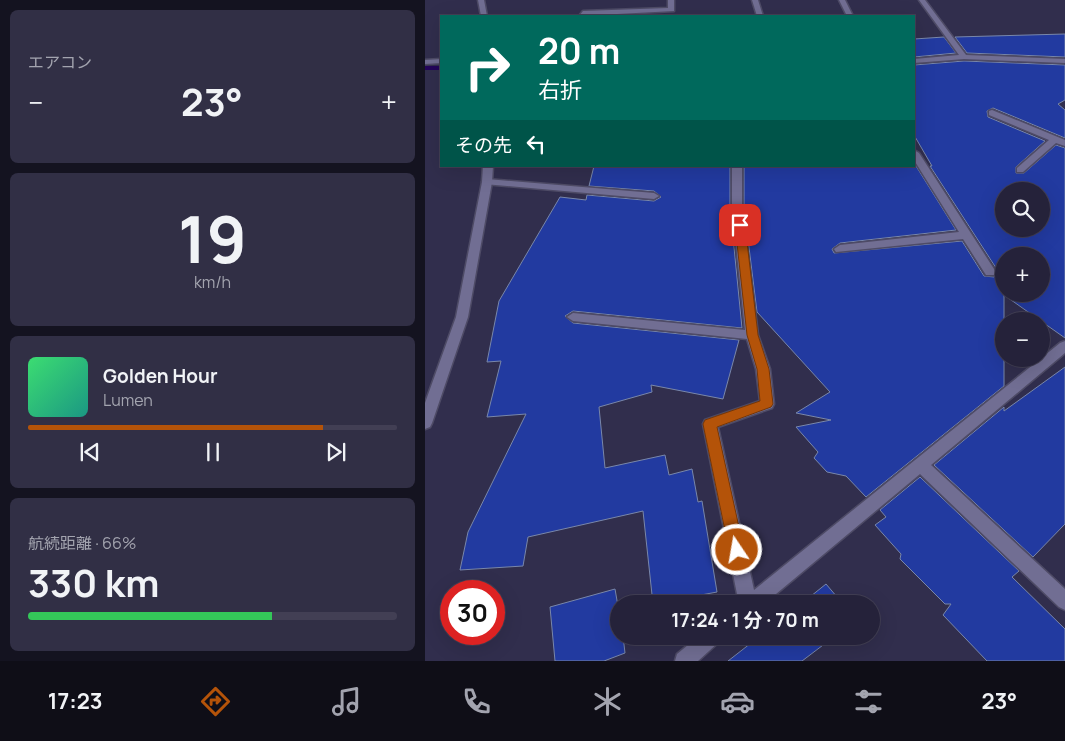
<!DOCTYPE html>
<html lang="ja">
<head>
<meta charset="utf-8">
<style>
  :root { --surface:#25223a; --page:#312f45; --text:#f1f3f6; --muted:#a3a4af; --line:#423f54; --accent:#b45309 }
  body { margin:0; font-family:Manrope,"Noto Sans JP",sans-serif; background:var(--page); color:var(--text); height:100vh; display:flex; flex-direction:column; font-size:19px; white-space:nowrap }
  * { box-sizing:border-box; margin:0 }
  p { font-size:16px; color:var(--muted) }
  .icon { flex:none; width:28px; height:28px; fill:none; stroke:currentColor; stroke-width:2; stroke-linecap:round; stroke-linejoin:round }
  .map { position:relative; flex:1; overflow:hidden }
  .drawer { display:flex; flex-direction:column; gap:10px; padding:10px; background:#141320; width:425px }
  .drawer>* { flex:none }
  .top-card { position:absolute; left:15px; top:15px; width:475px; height:152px; border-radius:0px; box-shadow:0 5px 20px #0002,0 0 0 1px var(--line); background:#00695c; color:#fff; overflow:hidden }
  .tools { position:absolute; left:570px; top:182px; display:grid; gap:10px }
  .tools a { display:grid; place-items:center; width:55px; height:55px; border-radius:50%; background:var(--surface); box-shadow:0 5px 20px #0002,0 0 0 1px var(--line); font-size:25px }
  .speed { position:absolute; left:15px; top:580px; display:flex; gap:10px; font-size:25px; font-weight:700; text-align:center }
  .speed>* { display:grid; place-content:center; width:65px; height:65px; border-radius:50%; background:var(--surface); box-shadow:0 5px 20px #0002,0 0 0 1px var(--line); line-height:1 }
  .speed .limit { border:8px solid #d22; background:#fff; color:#111 }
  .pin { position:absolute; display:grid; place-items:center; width:42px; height:42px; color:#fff; margin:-21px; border-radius:10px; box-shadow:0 2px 8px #0006 }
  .me { position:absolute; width:55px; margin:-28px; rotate:348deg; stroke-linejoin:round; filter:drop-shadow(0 0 4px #0008) }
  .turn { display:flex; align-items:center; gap:18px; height:105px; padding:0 15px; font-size:22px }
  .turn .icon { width:65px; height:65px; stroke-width:2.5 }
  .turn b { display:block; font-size:35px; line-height:42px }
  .then { display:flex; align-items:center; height:48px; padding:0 15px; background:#0003; gap:10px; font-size:19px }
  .big { font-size:38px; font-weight:700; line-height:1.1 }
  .drawer .tile { flex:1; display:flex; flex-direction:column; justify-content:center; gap:8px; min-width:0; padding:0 18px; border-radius:8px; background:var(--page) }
  .drawer .dial { align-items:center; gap:0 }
  .dial b { font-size:65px; line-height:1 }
  .song { display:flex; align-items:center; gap:15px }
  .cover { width:60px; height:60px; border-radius:8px; background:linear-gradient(135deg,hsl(140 70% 55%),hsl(170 70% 35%)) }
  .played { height:5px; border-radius:2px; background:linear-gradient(90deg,var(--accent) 80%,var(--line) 80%) }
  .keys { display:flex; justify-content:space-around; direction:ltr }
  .heat { display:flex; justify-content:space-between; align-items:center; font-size:28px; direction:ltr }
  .charge { height:8px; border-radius:4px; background:linear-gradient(90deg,#34c759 66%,var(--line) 0) }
  .trip { position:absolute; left:185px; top:595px; width:270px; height:50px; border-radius:25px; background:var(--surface); box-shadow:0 5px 20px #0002,0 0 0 1px var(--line); font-weight:700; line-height:50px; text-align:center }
  .menu { display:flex; height:80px; justify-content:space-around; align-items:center; background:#0f0e17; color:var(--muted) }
  .menu .icon { width:35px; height:35px }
  .menu .active { color:var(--accent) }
  .menu b { font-size:22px; color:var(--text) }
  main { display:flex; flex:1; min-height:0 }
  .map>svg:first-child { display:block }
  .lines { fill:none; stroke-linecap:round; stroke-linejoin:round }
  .stream { fill:#23045a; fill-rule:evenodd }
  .building { fill:#223aa0; stroke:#7987aa; fill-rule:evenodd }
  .lane-casing { stroke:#4e4b66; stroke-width:3 }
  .street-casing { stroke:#4e4b66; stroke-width:3 }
  .lane { fill:#716e93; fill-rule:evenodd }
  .street { fill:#716e93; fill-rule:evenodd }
  .route { fill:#b45309; stroke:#753606 }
</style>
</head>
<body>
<main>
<section class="drawer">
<div class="tile"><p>エアコン</p>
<div class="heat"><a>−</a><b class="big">23°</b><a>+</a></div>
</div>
<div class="tile dial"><b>19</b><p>km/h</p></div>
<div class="tile">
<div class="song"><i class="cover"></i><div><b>Golden Hour</b><p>Lumen</p></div></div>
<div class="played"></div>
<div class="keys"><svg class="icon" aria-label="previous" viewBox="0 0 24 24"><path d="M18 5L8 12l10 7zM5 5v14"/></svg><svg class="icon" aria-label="pause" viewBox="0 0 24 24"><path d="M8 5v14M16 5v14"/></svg><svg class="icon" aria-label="next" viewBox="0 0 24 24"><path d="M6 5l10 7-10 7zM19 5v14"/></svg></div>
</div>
<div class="tile"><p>航続距離 · 66%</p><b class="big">330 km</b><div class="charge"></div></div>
</section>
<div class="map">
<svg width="640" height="661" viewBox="0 0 640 661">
  <rect width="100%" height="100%" fill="#312e4d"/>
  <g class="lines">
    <rect class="stream" x="0" y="66" width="16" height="4"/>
  </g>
  <g class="building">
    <path d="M640,34V57L542,53L530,37Z"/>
    <path d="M519,37L531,53L489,57V39Z"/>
    <path d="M539,61L640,65V100L633,104L640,110V138L568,108L562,111L563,117L620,141L591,167V173H599L631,145L640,148V338L579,295V386L441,497L421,476L402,472L389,458L393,452L371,427L406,420L371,413L405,392L332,312L319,207V166H491L531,230L415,243L407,249L409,253L537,241L559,276L569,277L573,271L505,166H507L489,135V65ZM579,191H616V229H579ZM579,256H616V294H579Z"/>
    <path d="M169,166H305V207L317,328L148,311L140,316L148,323L314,340L298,399L226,385L227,392L174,407L180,468L240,455L244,475L267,469L273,502L277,501L292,592L228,604L218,511L103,537L98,566L35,570L43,532L101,414L62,417L76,361L62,362L74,301L135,197L161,200L162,195L229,201L236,197L229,191L164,186Z"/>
    <path d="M640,367V524L608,557L509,465L579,407V411Z"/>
    <path d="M495,477L594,571L587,577L640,629V661H562L518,615L526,604H520L475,559L476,554L450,525L461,517L455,510Z"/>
    <path d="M401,584L418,604H376Z"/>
    <path d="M190,589L194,612V636H198L200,653L179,661H130L125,607Z"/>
    <path d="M335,636H410L377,661H303Z"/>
  </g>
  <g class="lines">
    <g class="lane-casing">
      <path id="lane" d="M62,179L229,193L234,196L229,199L59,184L57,182Z"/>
    </g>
    <g class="street-casing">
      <g id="street">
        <path d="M53,0H59L62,16H56Z"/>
        <path d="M243,0H249V11L154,16L158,11L243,8Z"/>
        <path d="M327,0H333L338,16H332Z"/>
        <path d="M414,0H420L428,16H422Z"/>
        <path d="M494,0H500L541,55L640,59V63L539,59L489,63V59L534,55Z"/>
        <path d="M16,59V63L0,64V60Z"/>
        <path d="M567,110L640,140V146L631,143L598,172H592V168L624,140L564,115V111Z"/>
        <path d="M489,150L494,153L569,269L571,272L569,275H561L538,239L411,252L409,249L415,245L534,232L489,160Z"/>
        <path d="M58,166H68L67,182L43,317L7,423L5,427L0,429V403L31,317L57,182Z"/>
        <path d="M307,166H317V207L333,335L345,369L349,404L347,408L293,427L329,590L635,343L640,341V353L506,465L640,589V610L634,607L495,474L339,604H314L278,424L280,420L335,401L331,369L322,339L148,321L142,317L148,313L320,330L307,207Z"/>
        <path d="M274,636H297L294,642L273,661H250L252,654Z"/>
      </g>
    </g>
    <use href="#lane" class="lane"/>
    <use href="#street" class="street"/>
  </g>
  <path class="route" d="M315,222L320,225L333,335L344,369L348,404L346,407L292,427L319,550L317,555L312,557L306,555L304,550L278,424L280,420L335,401L332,369L322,335L310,225Z"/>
</svg>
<div class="tools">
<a><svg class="icon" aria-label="search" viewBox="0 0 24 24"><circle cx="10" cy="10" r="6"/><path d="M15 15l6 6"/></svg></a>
<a>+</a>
<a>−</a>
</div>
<div class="speed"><div class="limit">30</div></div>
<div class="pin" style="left:315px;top:225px;background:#d93025"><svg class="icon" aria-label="arrive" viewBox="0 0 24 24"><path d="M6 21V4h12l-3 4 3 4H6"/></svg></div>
<svg class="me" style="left:312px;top:550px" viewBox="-20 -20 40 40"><circle r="17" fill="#b45309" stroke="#fff" stroke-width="3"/><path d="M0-11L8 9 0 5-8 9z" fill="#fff"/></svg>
<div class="trip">17:24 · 1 分 · 70 m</div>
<div class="top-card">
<div class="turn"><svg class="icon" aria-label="right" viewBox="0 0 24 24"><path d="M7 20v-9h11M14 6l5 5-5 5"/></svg><div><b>20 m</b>右折</div></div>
<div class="then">その先<svg class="icon" aria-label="left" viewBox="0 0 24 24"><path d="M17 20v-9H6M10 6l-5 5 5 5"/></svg></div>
</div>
</div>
</main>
<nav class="menu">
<b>17:23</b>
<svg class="icon active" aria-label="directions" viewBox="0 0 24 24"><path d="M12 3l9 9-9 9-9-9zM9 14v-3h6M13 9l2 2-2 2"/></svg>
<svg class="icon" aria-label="music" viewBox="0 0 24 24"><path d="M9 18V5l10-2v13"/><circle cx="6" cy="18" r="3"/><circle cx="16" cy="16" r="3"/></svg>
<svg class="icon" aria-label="phone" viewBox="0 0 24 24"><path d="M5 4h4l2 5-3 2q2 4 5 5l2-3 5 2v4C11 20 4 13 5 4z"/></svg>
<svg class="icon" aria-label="climate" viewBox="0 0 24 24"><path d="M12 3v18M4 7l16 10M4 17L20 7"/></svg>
<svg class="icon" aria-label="car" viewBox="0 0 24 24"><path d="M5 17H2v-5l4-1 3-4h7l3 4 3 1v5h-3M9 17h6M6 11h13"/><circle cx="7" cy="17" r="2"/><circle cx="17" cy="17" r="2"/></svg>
<svg class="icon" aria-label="filters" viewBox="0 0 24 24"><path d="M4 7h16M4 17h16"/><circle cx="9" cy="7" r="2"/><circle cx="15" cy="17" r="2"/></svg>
<b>23°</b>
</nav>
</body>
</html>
